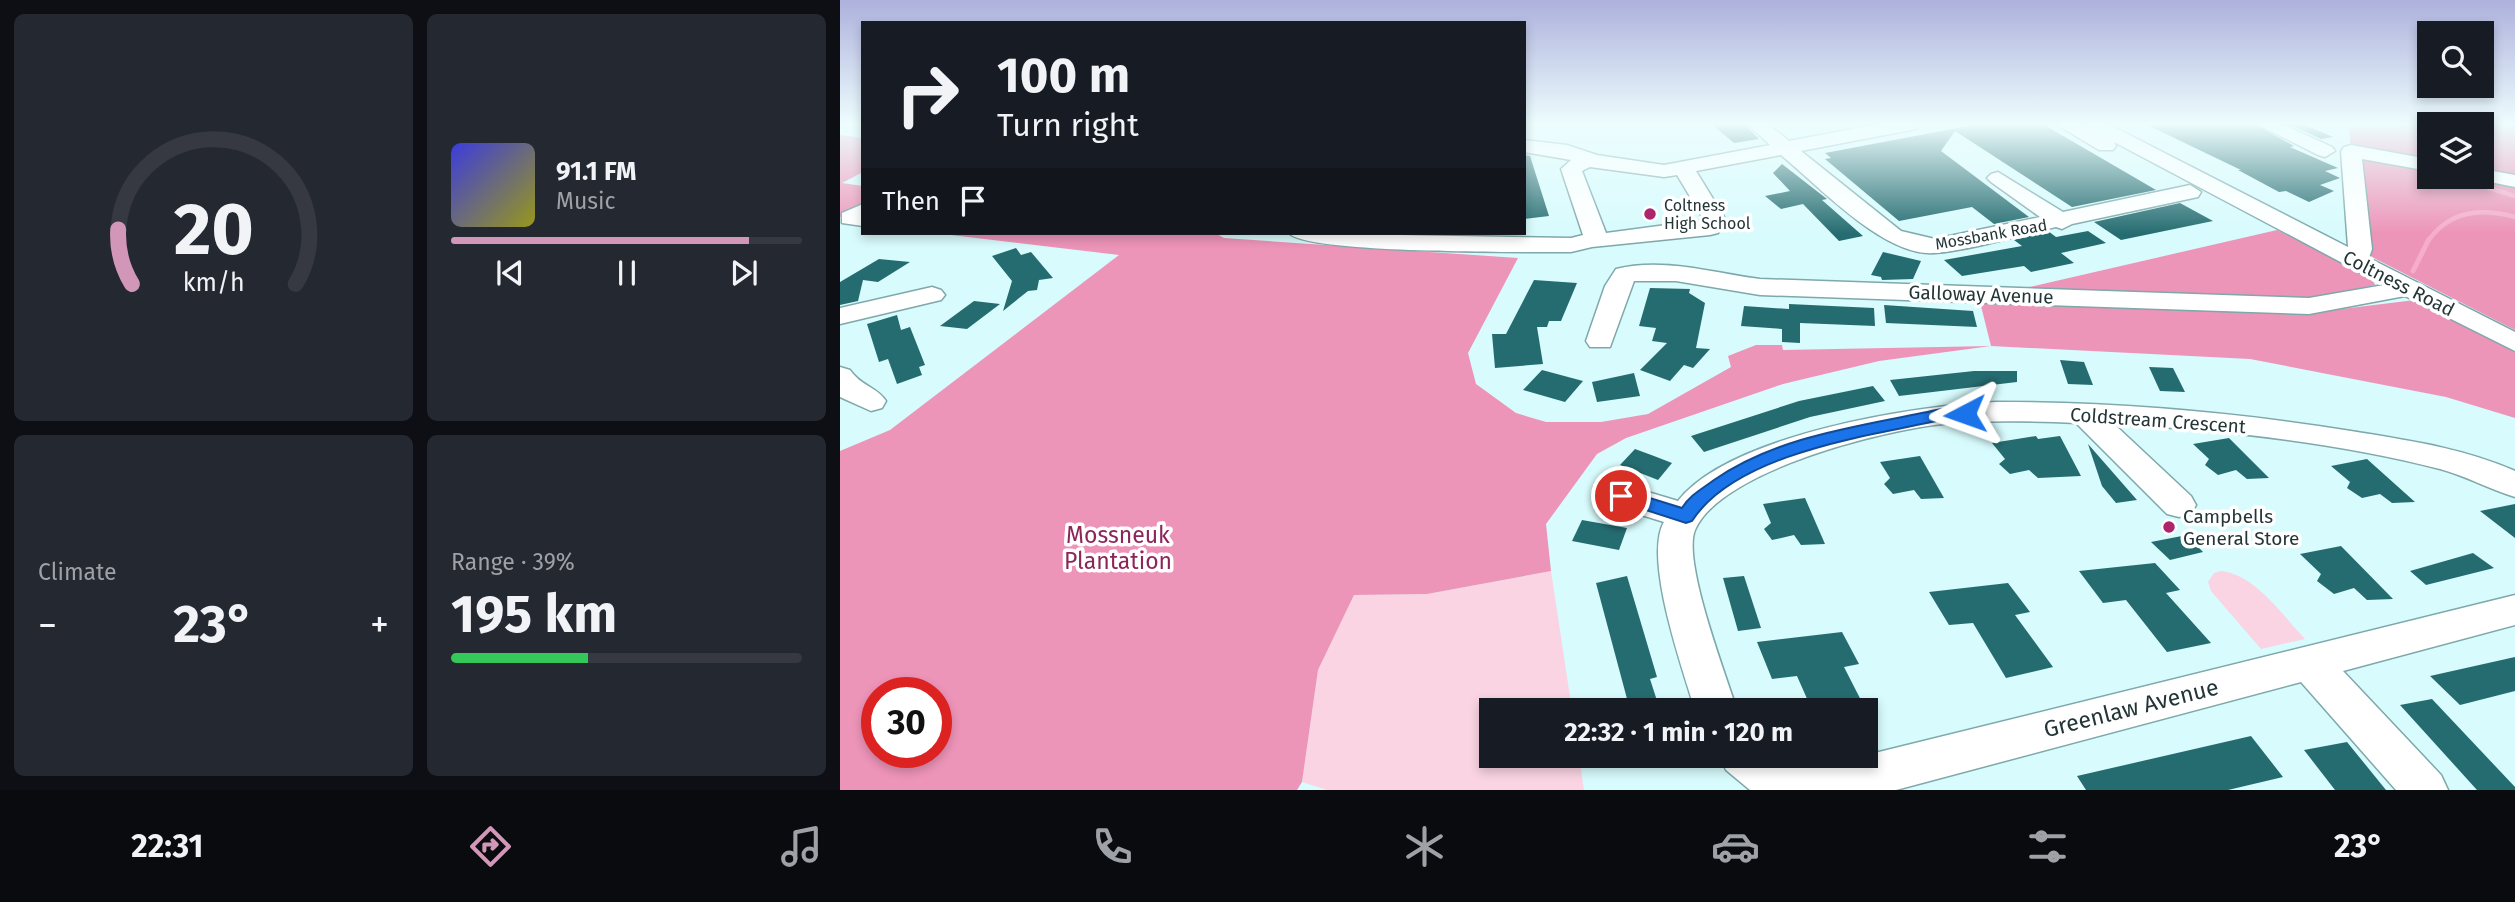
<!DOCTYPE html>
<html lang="en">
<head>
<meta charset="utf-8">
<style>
  :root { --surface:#171b24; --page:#242831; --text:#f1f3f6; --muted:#9ea1a6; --line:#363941; --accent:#d297b8 }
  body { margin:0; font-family:"Fira Sans",sans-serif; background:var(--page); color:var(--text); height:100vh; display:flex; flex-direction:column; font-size:26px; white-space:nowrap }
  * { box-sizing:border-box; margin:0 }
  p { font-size:23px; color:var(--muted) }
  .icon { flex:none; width:38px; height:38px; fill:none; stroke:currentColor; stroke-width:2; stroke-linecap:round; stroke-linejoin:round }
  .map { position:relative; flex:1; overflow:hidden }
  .drawer { display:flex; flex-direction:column; gap:14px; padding:14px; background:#0d0f14; width:840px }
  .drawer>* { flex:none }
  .banner { position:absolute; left:21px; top:21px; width:665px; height:214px; border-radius:0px; box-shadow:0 4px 10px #0003; background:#171b24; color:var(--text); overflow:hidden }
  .tools { position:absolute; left:1577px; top:21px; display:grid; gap:14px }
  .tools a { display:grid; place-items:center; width:77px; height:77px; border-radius:0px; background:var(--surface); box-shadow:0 4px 10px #0003; font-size:35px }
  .speed { position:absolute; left:21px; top:677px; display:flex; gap:14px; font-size:35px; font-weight:700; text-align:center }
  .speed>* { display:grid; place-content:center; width:91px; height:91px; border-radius:50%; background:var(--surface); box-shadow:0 4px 10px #0003; line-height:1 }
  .speed .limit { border:10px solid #d22; background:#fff; color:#111 }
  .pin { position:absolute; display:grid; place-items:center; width:60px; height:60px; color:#fff; margin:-30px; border:4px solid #fff; border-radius:50%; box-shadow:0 2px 7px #0007 }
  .me { position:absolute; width:77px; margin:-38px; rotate:266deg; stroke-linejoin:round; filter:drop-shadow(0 0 5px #0008) }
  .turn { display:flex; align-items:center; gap:24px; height:147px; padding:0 21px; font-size:32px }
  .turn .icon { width:91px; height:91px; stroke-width:2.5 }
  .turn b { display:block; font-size:49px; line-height:60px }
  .then { display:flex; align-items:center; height:66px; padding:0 21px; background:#0003; gap:14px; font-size:26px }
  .big { font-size:52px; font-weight:700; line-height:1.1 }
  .drawer .tile { flex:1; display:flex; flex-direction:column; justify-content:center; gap:10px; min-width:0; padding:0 24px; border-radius:10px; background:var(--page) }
  .drawer .dial { align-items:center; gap:0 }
  .dial svg { height:182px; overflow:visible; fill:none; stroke:var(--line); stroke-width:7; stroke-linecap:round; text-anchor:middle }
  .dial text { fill:var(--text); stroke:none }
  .song { display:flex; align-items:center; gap:21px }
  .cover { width:84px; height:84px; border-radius:10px; background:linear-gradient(135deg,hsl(240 70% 55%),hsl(60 70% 35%)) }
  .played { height:7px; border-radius:4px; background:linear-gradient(90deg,var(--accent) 85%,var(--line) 85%) }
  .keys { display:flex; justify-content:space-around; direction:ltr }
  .heat { display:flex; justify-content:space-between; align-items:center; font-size:38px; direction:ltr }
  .charge { height:10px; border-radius:5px; background:linear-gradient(90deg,#34c759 39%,var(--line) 0) }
  .drawer .tiles { flex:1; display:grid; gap:14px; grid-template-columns:repeat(2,1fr) }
  .trip { position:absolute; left:639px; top:698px; width:399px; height:70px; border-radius:0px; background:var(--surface); box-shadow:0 4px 10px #0003; font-weight:700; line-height:70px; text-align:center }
  .tab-bar { display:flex; height:112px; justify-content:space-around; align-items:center; background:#090b0e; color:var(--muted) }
  .tab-bar .icon { width:49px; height:49px }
  .tab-bar .on { color:var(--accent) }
  .tab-bar b { font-size:32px; color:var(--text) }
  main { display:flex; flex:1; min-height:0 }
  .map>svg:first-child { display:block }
  .green { fill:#fad4e2 }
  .forest { fill:#ed94b9; fill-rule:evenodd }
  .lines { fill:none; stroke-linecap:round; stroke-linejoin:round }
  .stream-far1 { stroke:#f6adca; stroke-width:4.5 }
  .stream { stroke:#f6adca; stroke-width:5 }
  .building { fill:#256c70 }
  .minor-casing { stroke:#7ea8aa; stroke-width:3 }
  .minor { fill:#fff; fill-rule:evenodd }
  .route { fill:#1a73e8; stroke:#114b97; stroke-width:2 }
  .poi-dot { fill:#ad266d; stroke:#fff; stroke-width:2.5 }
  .labels { text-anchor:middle; stroke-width:7; stroke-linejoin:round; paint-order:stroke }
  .far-poi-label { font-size:16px; fill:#233536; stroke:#fff; text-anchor:start }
  .far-street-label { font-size:16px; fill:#233536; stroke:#fff }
  .street-label { font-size:19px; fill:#233536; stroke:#fff }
  .poi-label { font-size:19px; fill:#233536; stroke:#fff; text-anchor:start }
  .near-park-label { font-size:23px; fill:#8c2559; stroke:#fff }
  .near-street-label { font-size:23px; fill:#233536; stroke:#fff }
</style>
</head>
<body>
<main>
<section class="drawer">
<div class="tiles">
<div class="tile dial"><svg viewBox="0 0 100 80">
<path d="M14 69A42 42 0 1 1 86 69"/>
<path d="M14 69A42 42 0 0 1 8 45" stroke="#d297b8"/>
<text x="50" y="56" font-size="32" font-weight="700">20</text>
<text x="50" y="72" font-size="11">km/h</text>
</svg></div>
<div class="tile">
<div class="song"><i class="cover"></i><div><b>91.1 FM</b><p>Music</p></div></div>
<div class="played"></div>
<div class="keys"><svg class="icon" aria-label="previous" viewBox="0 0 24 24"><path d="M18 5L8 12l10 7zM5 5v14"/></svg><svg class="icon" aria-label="pause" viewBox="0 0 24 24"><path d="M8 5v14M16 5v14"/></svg><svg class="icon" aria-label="next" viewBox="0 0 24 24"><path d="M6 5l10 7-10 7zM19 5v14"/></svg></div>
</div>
<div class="tile"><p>Climate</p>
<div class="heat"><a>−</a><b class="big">23°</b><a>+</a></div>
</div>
<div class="tile"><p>Range · 39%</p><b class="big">195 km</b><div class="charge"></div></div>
</div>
</section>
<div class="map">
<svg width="1675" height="790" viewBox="0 0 1675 790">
  <rect width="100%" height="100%" fill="#d8fbfd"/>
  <g class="green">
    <path d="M711,571L732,710H651V756H739L744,790H487L462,782L478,670L514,595L587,594Z"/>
    <path d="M1381,571C1416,575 1442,615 1465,639L1421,649L1371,591L1368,582L1374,573Z"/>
  </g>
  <g class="forest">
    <path d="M1508,123H1675V330L1524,253ZM1589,124H1642V177H1589Z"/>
    <path d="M0,135L23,138V172L2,183L23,186V204L0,217Z"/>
    <path d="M1437,230L1532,278L1535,285L1462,300L1181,289Z"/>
    <path d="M94,233H375L384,238L678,258L628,353L636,384L676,413L706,422H761L808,414L891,367L888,356L916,345H942L943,350L1151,346L1140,302L1477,312L1575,300L1675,350V418L1606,397L1410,359L1151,346L1039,361L943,384L786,438L757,454L706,524L711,571L587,594L514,595L478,670L462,782L457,790H0V451L50,430L279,255ZM37,693H96V752H37Z"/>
  </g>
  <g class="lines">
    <g class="stream-far1">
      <path d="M1566,123L1589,139"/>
      <path d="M1637,177L1649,188L1675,196"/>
      <path d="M1588,241C1610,210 1641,208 1675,217"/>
    </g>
    <path class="stream" d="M1573,271L1589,239"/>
  </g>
  <g class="building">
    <path d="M870,123H903L919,139L894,143Z"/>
    <path d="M1144,123H1201L1316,190L1232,207L1115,131L1101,151L1189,217L1154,224L1132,207L1059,221L985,159L991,158L985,153Z"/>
    <path d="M1303,123H1413L1454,146L1450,147L1498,168L1485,171L1500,178L1480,185L1494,191L1469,202L1446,191L1439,192L1398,170H1401Z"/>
    <path d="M1447,123H1461L1493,137L1481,139Z"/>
    <path d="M684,155L690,156L709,216L684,219Z"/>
    <path d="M942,164L987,199L982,200L1023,236L999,241L963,204L941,209L925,196L950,191L933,173Z"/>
    <path d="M1340,203L1373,221L1281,240L1254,222Z"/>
    <path d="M1208,231L1216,237L1248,231L1266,243L1221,253L1234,263L1191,272L1184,266L1122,276L1104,260L1182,246L1174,240Z"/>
    <path d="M176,248L181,255L191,252L213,278L199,280L197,290L188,291L163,311L172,281L152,256Z"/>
    <path d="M1043,252L1081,261L1073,279L1042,280L1041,277L1031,275Z"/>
    <path d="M39,259L70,262L38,282L23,280L18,301L0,305V282Z"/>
    <path d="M694,280L737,283L721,321H709L707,327H697L703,364L655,368L652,334H666Z"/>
    <path d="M810,288L850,289L849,293L865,303L856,348L870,349L853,368L844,365L830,381L800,370L827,343L812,341L816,328L799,326Z"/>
    <path d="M134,301L160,304L127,329L100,326Z"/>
    <path d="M949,304L1034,308L1035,326L960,323V343L942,342V329L901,326L904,306L949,309Z"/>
    <path d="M1044,305L1133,311L1137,327L1046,323Z"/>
    <path d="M57,315L61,330L70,327L85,365L79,367L82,375L57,384L48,359L39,362L27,324Z"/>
    <path d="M1220,360L1244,362L1253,385L1228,384Z"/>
    <path d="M1309,367L1333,368L1345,392L1320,391Z"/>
    <path d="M702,370L743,381L725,402L683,390Z"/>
    <path d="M1134,371H1177V382L1059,396L1050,380Z"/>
    <path d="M794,373L800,396L757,402L752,382Z"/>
    <path d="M1033,386L1045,401L970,417L864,452L851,436L959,401Z"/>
    <path d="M1196,436L1198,439L1220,436L1241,476L1198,478L1189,470L1170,474L1159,464L1165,459L1152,443Z"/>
    <path d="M1389,438L1429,478L1407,479L1396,470L1378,475L1365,465L1369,459L1353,444Z"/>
    <path d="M1248,444L1297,500L1276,503L1262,486Z"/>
    <path d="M795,449L814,456L832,463L818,480L780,465Z"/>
    <path d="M1080,456L1104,498L1081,499L1074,490L1053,494L1044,484L1050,478L1040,462Z"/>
    <path d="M1527,459L1575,502L1552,503L1540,494L1522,498L1507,488L1510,482L1491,466Z"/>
    <path d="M965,498L985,544L961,545L954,535L932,540L924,529L931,523L923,504Z"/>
    <path d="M1675,504V538L1640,511Z"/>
    <path d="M742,520L787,528L779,550L732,541Z"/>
    <path d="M1347,535L1363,552L1330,560L1311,542Z"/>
    <path d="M1501,546L1553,599L1527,600L1514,588L1494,594L1477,581L1481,574L1460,554Z"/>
    <path d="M1633,553L1654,568L1586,585L1570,571Z"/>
    <path d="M1315,563L1340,590L1326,593L1371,643L1327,652L1286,600L1263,603L1239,571Z"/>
    <path d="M787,576L817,677L810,679L820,710H790L756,583Z"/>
    <path d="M904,576L921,628L898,631L883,578Z"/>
    <path d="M1168,583L1190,612L1175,615L1213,667L1166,678L1133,623L1109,625L1089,592Z"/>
    <path d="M1002,632L1019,664L1004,667L1026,710H972L957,676L932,679L917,642Z"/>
    <path d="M1675,657V691L1620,705L1590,676Z"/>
    <path d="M1592,699L1675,787V790H1637L1560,705Z"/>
    <path d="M1411,736L1443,777L1388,790H1246L1237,776Z"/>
    <path d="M1507,742L1546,790H1495L1464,750Z"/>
  </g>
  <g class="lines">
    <g class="minor-casing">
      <g id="minor">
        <path d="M906,123H927L949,141L1044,123H1085L1076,129L961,151L1061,231L1095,239L1200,217L1151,182L1147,178L1151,174L1158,172L1223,212L1350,185L1361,192L1358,197L1232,224L1222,229L1216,227C1178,235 1133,250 1095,253C1044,257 979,186 941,155L856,171L886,220L878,233L870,235L752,247L731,252C693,252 464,254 449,233L731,238L743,235L721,169L731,160L684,152V140L727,145L757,155L824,165L930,145ZM750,167L824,177L837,175L864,220L766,233L742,171Z"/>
        <path d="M1214,123H1238L1244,126L1242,123H1266L1508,247L1501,151L1504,147L1511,145L1589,159V171L1522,159L1532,249L1529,258L1675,332V351L1565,296L1469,314L920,295L836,281H794L770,347H750L746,341L765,286L776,269C823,257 873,273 920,279L1469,298L1544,285L1274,142L1276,146L1273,150H1259Z"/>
        <path d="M1415,123H1440L1492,147L1495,151L1485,157L1478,155Z"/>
        <path d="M1642,169L1675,175V187L1635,179L1633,177H1642Z"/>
        <path d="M23,204V226L2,223V213Z"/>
        <path d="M92,287L101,290L105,295L101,300L0,324V308Z"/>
        <path d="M0,367L10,370C21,386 37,387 46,401L42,408L31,411L0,397Z"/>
        <path d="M1156,402C1276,402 1393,412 1511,431C1566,440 1623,448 1675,471V497C1649,489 1626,476 1600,469C1495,442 1382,430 1274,424L1351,496L1356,505L1351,514L1339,517L1327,514L1236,423C1192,421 1147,420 1103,424C1043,430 880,471 855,530C842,561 886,675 897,710H855C843,670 803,558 824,522L769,505L764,496L769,487L781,484L838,501C889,435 1076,405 1156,402Z"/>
        <path d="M1675,595V625L1503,671L1601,775L1608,790H1556L1461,682L1056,790H910L886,770L880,756H934L951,762L986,765Z"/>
      </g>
    </g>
    <use href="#minor" class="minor"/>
  </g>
  <linearGradient id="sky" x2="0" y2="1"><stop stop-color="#adb1dc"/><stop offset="0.53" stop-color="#edfdfe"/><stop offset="1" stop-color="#edfdfe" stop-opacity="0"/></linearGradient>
  <rect width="1675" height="234" fill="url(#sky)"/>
  <path class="route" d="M1101,409H1125L1133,414L1125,419L1101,420C1028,436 896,453 852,521L846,523L775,500L772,496L781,489L842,508C850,495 862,489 874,480C941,434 1024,426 1101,409Z"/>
  <g class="poi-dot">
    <circle cx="810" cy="214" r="7"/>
    <circle cx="1329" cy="527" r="7"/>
  </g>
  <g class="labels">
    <g class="far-poi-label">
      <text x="824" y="211">Coltness<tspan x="824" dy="18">High School</tspan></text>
    </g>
    <g class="far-street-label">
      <text transform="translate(1151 234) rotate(-10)" y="6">Mossbank Road</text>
    </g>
    <g class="street-label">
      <text transform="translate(1559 283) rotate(27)" y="7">Coltness Road</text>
      <text transform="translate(1141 294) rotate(2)" y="7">Galloway Avenue</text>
      <text transform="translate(1318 420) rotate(4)" y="7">Coldstream Crescent</text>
    </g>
    <g class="poi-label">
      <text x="1343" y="523">Campbells<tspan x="1343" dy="22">General Store</tspan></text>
    </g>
    <g class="near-park-label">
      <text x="278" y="543">Mossneuk<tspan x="278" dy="26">Plantation</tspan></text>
    </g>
    <g class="near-street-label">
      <text transform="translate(1291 708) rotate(-14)" y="8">Greenlaw Avenue</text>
    </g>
  </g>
</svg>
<div class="tools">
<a><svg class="icon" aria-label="search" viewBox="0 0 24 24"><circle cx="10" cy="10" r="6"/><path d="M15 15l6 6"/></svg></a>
<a><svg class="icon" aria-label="layers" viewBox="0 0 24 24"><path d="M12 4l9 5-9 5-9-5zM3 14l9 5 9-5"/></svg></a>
</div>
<div class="speed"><div class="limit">30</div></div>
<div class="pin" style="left:781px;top:496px;background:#d93025"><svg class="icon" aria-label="arrive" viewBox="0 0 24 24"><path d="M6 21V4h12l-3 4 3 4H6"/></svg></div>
<svg class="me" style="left:1125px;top:414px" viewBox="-20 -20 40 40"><path d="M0-17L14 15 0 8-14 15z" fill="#1a73e8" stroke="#fff" stroke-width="4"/></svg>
<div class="trip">22:32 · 1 min · 120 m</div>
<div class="banner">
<div class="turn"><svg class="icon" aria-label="right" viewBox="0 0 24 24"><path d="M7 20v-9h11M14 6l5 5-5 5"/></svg><div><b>100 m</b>Turn right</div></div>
<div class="then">Then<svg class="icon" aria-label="arrive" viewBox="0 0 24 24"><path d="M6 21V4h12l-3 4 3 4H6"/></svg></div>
</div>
</div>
</main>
<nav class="tab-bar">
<b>22:31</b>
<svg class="icon on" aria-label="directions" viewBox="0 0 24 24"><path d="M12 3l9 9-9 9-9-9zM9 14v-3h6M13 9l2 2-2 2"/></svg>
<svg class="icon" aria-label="music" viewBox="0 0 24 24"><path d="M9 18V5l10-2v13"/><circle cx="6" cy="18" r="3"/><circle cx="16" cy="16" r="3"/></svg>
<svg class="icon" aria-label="phone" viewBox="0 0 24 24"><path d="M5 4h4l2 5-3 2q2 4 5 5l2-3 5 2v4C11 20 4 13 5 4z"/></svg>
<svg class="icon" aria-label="climate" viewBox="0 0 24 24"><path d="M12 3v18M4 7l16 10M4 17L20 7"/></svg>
<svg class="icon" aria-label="car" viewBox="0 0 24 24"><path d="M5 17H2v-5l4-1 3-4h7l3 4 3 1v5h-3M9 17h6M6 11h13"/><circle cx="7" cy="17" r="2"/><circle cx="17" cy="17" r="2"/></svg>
<svg class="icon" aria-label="filters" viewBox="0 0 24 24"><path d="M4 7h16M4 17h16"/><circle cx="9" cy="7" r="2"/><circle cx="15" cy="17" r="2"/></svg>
<b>23°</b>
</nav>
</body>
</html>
